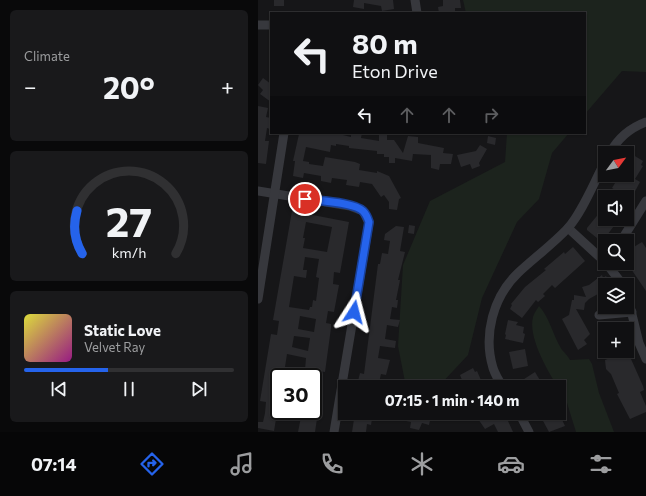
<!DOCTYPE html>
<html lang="en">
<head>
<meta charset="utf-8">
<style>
  :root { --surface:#101012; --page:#19191b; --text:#f1f3f6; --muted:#9c9d9f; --line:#303032; --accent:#2563eb }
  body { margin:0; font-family:Commissioner,sans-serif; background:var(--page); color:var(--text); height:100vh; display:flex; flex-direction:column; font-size:15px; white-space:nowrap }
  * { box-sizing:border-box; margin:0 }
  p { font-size:13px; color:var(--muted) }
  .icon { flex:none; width:22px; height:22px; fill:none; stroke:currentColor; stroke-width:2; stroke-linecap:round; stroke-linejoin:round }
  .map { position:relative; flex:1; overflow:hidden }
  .sheet { display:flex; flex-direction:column; gap:10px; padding:10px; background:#09090a; width:258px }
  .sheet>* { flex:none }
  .top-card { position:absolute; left:12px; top:12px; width:316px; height:122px; border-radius:0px; box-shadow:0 1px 3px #0004,0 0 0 1px var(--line); background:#101012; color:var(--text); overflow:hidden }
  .needle { width:26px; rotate:58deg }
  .controls { position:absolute; left:340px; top:146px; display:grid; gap:8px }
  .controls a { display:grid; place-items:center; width:36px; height:36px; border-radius:0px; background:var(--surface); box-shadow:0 1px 3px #0004,0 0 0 1px var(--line); font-size:20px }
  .speed { position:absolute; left:12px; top:368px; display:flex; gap:8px; font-size:20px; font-weight:700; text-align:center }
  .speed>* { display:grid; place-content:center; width:52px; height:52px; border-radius:50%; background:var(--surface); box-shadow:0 1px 3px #0004,0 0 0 1px var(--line); line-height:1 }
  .speed .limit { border:2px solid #111; border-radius:6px; background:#fff; color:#111 }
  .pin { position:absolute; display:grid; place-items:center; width:34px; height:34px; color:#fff; margin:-17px; border:2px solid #fff; border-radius:50%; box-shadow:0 1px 4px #0007 }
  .me { position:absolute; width:44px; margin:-22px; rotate:9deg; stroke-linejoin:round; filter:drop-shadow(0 0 3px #0008) }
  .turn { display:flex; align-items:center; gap:14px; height:84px; padding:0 16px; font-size:18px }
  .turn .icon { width:52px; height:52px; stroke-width:2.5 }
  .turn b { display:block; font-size:28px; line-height:34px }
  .lanes { display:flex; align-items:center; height:38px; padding:0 16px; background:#0003; justify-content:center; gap:20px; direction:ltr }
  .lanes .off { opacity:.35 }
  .big { font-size:30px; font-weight:700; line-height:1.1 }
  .sheet .tile { flex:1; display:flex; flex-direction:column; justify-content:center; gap:6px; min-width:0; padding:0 14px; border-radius:6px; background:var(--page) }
  .sheet .dial { align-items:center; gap:0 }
  .dial svg { height:104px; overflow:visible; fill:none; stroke:var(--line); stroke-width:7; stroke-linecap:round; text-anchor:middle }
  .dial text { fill:var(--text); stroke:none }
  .song { display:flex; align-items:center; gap:12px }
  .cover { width:48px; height:48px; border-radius:6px; background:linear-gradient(135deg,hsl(60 70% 55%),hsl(310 70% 35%)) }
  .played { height:4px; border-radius:2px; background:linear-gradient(90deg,var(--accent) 40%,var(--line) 40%) }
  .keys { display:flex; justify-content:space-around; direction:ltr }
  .heat { display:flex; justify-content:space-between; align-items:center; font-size:22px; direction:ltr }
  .trip { position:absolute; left:80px; top:380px; width:228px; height:40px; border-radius:0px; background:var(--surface); box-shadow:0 1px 3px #0004,0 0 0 1px var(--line); font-weight:700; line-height:40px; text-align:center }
  .tab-bar { display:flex; height:64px; justify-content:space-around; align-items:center; background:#060607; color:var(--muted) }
  .tab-bar .icon { width:28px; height:28px }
  .tab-bar .on { color:var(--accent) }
  .tab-bar b { font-size:18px; color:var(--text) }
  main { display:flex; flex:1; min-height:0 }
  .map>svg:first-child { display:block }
  .green { fill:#1c231d }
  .building { fill:#29292c; fill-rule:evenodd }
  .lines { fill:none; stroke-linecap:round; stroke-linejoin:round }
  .minor { stroke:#37383d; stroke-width:9 }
  .route-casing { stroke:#184099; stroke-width:10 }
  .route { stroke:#2563eb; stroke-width:7 }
</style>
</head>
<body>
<main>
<section class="sheet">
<div class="tile"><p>Climate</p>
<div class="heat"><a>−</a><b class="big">20°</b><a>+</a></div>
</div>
<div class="tile dial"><svg viewBox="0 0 100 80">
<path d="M14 69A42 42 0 1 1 86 69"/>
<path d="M14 69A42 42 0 0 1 10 36" stroke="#2563eb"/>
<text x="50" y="56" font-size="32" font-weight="700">27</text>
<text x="50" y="72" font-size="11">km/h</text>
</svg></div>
<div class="tile">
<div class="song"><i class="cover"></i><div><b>Static Love</b><p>Velvet Ray</p></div></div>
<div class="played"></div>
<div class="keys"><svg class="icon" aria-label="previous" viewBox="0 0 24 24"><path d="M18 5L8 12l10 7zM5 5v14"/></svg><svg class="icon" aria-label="pause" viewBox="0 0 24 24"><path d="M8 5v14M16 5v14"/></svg><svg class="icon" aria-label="next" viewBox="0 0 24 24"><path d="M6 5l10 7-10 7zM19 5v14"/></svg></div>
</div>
</section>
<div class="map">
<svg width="388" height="432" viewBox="0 0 388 432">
  <rect width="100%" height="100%" fill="#161618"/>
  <g class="green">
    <path d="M205,0H388V72L364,71L327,114V13H208Z"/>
    <path d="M249,133H311L294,153L281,199L259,222L224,298L210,355L180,387H148L140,346L145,265L172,201L247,162Z"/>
    <path d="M281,306C292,318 295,336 304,350C307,353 310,356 312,360L331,359L334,364L341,393L356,432H318L305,390L301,389V387H295L298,384C288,368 270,336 275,317C276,313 279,309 281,306Z"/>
  </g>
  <g class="building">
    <rect x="16" y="0" width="10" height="6"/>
    <path d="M96,0H135L136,9L124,11L123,6L106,3V9L95,7Z"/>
    <path d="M185,0H202L203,8H197V13H181L180,7L185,6Z"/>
    <path d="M5,78L13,84V102L2,94L5,90L0,85Z"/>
    <path d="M0,106L10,108L8,117L13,118L12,129L9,128L7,141H11L8,164L0,163Z"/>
    <path d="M47,133H77L93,137V133H104L103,138L121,141V134L129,135V140H136L145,153L150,136L160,137V143L186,148L185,153L195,154L193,164H182L181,170L173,168V155L155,154L154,161L137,158V163H131V157H126V154H119V151L91,148V146L78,144V146L73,145L72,152L48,147L45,161L51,162V164L65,166L67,157L97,162L102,164L101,170L119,173V171L131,176L143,198L141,199L139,210L131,209V202L126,195L123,197L114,184L102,182L101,187L88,185L89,180L74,178L73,183L63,181V176L46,173L45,178L35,176L37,161H35L41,134L46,135Z"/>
    <path d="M230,136L238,138L237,145L229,143Z"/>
    <path d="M222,145L229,149L221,163L222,166L214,169L212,164L203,167L199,155L218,151Z"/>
    <path d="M372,153L385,161L383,165L385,166L377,179L382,182L375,195L373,194L371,198L354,188L362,175H369V159Z"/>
    <path d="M347,206V219H361L344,242L329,230V228Z"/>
    <path d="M34,211L91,222L82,273L76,272L75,284L81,285L76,312L70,311L68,323L73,324V328L67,372L61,371L60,377L24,374L23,377H21V401L16,431L0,428V422H5L7,413L8,402L2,401L13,334L19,335L21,321L15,320ZM48,222L74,227L69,252L45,248L47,238H45ZM47,257L61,259L58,277L61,278L58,301L55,300L54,307H52L51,310L31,307L36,276L48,278L49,270H45ZM42,316L58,319L56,332L40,329ZM36,336L52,338L50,351L34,347ZM29,354L48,358L47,370L27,367Z"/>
    <path d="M151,225L157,226L156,234L150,233Z"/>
    <path d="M138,226L146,227L142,251L147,252L140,280H142L138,300H140L139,308L134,307L132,319L142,320L140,327L129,325L127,339L138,341L137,348L122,346L120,358L132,360L128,375L123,374L120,387H102L103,382L100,381L102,373L106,374L120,264H122L124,253L130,254L132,241L126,240L127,234Z"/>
    <path d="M384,242L388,248V291L369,263V251Z"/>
    <path d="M315,247L327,261L297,288L294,285L285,294L287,296L280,302L278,300L264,318L252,309L254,305L253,304L267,287L288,270L286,269L306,252L307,254Z"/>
    <path d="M344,275L345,278L348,276L354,285H347V290L331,299L327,303L326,310L318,309L332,334L326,340L329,344L320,350L304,319L311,315L314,300H316V295L328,297L324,287L331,285Z"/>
    <path d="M250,320L260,322L258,325L266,327L265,333L267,334L265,343L247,339L248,335L247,334Z"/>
    <path d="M267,349L270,366L255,369L251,352Z"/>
    <path d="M369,350L385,386L386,390L382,392L388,406V412L372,419L359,394L361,393L353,374L348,369L347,360L352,358L349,351Z"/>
    <path d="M215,368L217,372L219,371L226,387H204L201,381L204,380L202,375Z"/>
    <path d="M277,372L286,387H266L263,381Z"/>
    <path d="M55,390L63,392L57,432H40L43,417L25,414V411H55Z"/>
    <path d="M97,413H115L113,425L109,424L108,432H94Z"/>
    <path d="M150,413L173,416L171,425L164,423L161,430L152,428L153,422L148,421Z"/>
    <path d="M223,413H243L250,421L255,432H240L236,424L227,429L218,416Z"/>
    <path d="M297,413H301L307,426L291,432L284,419Z"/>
  </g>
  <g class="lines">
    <g class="minor">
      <path d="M157,0L159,13"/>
      <path d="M0,25H13"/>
      <path d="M352,153C360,138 372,128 388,122"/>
      <path d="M0,191L92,206L105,211L111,223L76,432"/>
      <path d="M310,228L347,262"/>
      <path d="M363,241L388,201"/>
      <path d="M348,263L365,285"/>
      <path d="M369,294L381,343L388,359"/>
      <path d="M0,299L26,133"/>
      <path d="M341,315L374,312"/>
      <path d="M245,387C241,381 237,374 235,368C225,335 235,297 260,273C276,258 295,244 310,228C325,211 336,182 347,162"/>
      <path d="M261,413L271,432"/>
    </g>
  </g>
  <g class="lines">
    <g class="route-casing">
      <path id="route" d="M47,199C61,201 96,202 105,211C108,214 110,219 111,222L96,312"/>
    </g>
    <use href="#route" class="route"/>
  </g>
</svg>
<div class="controls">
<a><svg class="needle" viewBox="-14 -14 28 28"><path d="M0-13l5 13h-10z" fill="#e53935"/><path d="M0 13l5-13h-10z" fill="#9c9d9f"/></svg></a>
<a><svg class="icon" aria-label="sound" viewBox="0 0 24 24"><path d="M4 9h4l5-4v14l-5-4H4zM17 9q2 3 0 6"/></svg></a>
<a><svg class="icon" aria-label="search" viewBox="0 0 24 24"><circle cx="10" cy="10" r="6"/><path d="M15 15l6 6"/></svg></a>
<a><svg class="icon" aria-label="layers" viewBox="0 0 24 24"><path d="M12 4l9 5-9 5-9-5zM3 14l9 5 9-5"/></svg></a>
<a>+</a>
</div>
<div class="speed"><div class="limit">30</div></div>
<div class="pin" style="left:47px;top:199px;background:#d93025"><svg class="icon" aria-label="arrive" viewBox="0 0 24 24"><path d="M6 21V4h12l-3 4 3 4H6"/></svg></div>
<svg class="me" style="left:96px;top:312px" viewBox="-20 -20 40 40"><path d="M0-17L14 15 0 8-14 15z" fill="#2563eb" stroke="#fff" stroke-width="4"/></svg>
<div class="trip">07:15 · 1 min · 140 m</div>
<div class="top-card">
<div class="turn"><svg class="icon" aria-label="left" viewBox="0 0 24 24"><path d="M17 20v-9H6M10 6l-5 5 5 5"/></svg><div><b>80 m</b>Eton Drive</div></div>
<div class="lanes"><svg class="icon" aria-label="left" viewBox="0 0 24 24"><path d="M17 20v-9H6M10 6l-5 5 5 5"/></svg><svg class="icon off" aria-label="ahead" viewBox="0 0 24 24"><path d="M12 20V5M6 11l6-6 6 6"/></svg><svg class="icon off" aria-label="ahead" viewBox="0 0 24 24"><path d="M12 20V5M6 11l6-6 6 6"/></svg><svg class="icon off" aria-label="right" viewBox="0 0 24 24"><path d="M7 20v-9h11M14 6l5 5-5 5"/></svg></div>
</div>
</div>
</main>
<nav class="tab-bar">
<b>07:14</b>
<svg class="icon on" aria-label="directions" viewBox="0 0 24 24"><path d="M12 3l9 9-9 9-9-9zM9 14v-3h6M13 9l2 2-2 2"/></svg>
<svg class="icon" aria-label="music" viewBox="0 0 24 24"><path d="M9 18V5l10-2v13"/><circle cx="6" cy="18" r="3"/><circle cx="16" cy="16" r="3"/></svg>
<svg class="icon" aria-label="phone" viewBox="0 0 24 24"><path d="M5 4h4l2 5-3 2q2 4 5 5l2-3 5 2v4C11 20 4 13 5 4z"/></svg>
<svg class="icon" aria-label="climate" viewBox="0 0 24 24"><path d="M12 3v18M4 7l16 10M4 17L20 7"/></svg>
<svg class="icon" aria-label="car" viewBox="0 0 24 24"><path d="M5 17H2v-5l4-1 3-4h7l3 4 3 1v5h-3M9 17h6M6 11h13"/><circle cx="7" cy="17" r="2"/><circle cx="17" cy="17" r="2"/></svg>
<svg class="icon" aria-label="filters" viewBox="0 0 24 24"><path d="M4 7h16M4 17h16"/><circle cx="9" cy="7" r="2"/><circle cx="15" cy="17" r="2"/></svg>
</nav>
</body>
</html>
